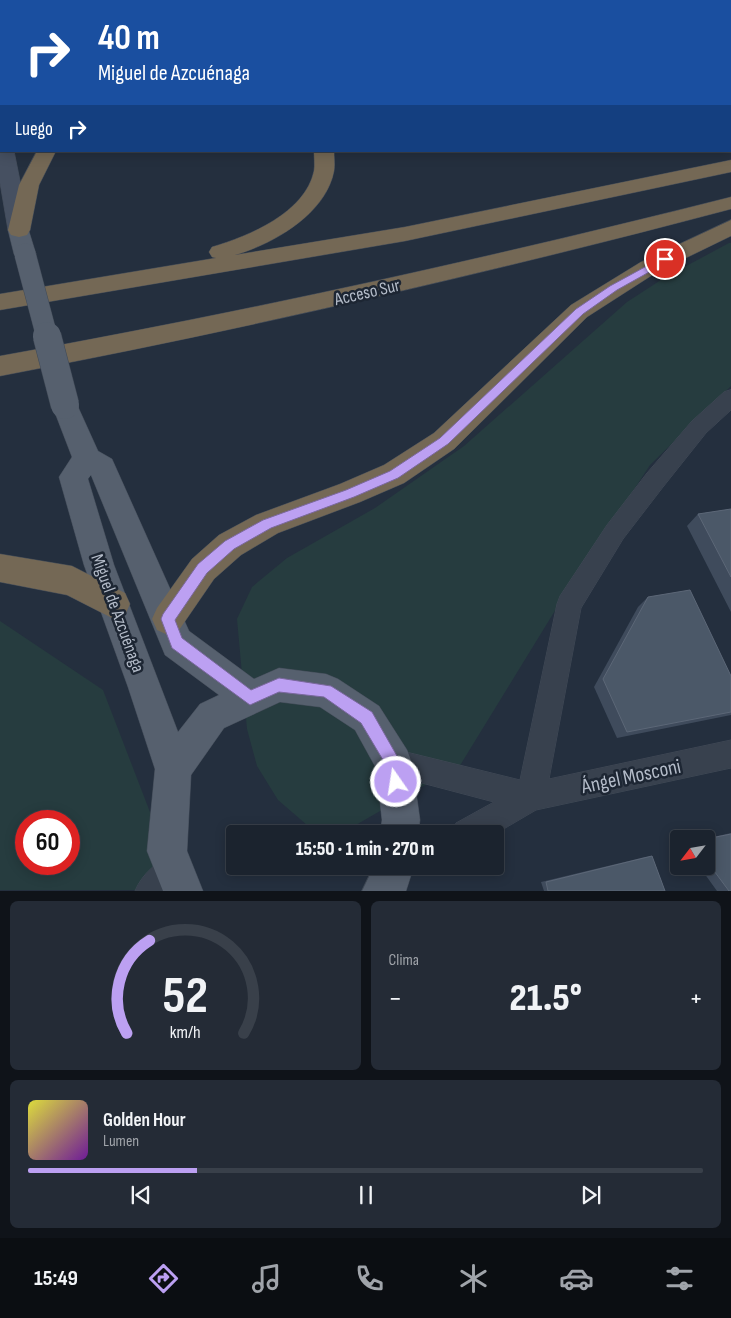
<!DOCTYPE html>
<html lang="es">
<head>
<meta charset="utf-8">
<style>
  :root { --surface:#1b232e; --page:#242b36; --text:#f1f3f6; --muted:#a0a4aa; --line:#39404a; --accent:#bca0f2 }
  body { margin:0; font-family:"Sofia Sans Condensed",sans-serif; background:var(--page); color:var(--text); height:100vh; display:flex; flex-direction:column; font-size:19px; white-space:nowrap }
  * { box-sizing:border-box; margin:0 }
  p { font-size:16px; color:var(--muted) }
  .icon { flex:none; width:28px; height:28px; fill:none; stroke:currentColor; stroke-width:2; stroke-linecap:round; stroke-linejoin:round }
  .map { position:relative; height:891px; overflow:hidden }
  .details { display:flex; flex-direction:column; gap:10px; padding:10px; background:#0f1319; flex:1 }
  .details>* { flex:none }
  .banner { position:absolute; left:0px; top:0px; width:731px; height:152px; box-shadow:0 2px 12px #0003,0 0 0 1px var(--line); background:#1a4fa0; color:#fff; overflow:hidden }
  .needle { width:32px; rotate:239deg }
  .controls { position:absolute; left:670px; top:830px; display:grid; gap:10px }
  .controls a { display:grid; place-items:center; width:45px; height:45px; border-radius:5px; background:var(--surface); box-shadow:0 2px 12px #0003,0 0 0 1px var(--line); font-size:25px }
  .speed { position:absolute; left:15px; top:810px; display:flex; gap:10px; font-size:25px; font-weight:700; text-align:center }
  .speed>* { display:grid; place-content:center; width:65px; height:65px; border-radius:50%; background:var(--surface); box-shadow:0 2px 12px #0003,0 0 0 1px var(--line); line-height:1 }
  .speed .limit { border:8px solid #d22; background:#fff; color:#111 }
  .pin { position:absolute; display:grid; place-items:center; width:42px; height:42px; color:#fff; margin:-21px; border:2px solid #fff; border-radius:50%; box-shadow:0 1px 5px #0007 }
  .me { position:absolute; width:55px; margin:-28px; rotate:347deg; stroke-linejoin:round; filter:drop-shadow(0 0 4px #0008) }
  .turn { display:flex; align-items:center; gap:18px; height:105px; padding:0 15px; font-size:22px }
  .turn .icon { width:65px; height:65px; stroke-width:2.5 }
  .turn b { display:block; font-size:35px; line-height:42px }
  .then { display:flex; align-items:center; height:48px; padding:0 15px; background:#0003; gap:10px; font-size:19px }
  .big { font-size:38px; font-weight:800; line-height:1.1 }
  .details .widget { flex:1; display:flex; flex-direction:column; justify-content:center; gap:8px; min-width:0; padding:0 18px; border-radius:8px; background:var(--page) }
  .details .dial { align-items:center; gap:0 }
  .dial svg { height:130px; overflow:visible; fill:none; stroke:var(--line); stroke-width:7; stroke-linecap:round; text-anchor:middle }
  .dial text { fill:var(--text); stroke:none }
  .song { display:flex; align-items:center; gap:15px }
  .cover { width:60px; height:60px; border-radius:8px; background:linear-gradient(135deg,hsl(60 70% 55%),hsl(280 70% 35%)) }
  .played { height:5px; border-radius:2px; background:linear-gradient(90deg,var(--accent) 25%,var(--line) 25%) }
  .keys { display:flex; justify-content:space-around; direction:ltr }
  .heat { display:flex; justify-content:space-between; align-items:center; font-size:28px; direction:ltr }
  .details .tiles { flex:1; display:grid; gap:10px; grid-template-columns:1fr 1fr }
  .widget:last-child { grid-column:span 2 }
  .trip { position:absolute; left:226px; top:825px; width:278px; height:50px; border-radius:5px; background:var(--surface); box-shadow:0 2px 12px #0003,0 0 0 1px var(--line); font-weight:800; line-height:50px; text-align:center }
  .tab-bar { display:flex; height:80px; justify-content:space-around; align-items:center; background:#0b0e12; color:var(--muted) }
  .tab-bar .icon { width:35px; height:35px }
  .tab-bar .current { color:var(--accent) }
  .tab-bar b { font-size:22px; color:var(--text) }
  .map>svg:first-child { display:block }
  .green { fill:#263c3f; fill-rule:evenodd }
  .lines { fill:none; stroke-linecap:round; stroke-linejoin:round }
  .lane-casing { stroke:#414a57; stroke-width:1 }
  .street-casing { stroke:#414a57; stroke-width:1 }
  .secondary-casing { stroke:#414a57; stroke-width:1 }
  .primary-casing { stroke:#414a57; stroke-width:1 }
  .highway-casing { stroke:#434c59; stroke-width:1 }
  .lane { fill:#38414e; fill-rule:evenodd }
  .street { fill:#38414e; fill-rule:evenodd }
  .secondary { fill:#465061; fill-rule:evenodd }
  .primary { fill:#56606e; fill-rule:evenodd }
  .highway { fill:#746855; fill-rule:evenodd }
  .primary-bridge-far1-casing { stroke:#414a57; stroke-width:22; stroke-linecap:butt }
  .primary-bridge-casing { stroke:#414a57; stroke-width:29; stroke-linecap:butt }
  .primary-bridge-far1 { stroke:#56606e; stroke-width:21 }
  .primary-bridge { stroke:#56606e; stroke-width:28 }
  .wall { fill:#3f4b5c }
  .building { fill:#4b5868; stroke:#5c6777 }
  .route { fill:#bca0f2; stroke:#7a689d }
  .labels { text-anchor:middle; stroke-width:5; stroke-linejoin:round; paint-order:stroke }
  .street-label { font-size:18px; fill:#b4bcc9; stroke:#1d2633 }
  .near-street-label { font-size:21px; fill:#b4bcc9; stroke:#1d2633 }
</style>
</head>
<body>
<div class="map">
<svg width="731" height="891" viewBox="0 0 731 891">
  <rect width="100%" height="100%" fill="#242f3e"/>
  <g class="green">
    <path d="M729,243H731V386L650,465L556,609L456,772L432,781L342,833L307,825L278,800L257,766L247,729L237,619L252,587L287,558L375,508L464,446L627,302L664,278Z"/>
    <path d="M0,621L103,690L180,890H0ZM26,821H69V864H26Z"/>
  </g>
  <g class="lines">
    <g class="lane-casing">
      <g id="lane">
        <path d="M103,0H112L113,1H104Z"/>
        <path d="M354,0H360L361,1H355Z"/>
        <rect x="730" y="96" width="1" height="4"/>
      </g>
    </g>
    <g class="street-casing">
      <g id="street">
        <path d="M731,390V410L706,433L663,487L623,539L581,608L549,779L731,740V768L536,810L495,834H452L456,823L494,802L384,773L380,763L384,753L394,749L520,780L557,604L560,596L607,525L647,473L692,421L724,392Z"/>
        <path d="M175,853L186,857L190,868L186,879L173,891H135C142,874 158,860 175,853Z"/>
      </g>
    </g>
    <g class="secondary-casing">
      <g id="secondary">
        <path d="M0,0H10V1H1V5Z"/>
        <path d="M1,17V46L0,47V18Z"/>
        <rect x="0" y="88" width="1" height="27"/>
        <path d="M0,146L1,151H14L30,230L27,235L19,237L11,235L8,230L0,183Z"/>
      </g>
    </g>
    <g class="primary-casing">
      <g id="primary">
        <path d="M19,223L27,225L36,254L33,259L25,261L17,259L14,254L8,230L11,225Z"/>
        <path d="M65,395L74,398L98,451L112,459L189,631L254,679L279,668L326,674L338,679L379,706L407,750L412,763L420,820L418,834H380L382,820L376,768L355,730L320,707L280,702L224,728L191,775L187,851L203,891H163L147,851L155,769L128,687L84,565L59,477L72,457L52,405L56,398ZM91,475L165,655L219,695L200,704L178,732L114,565L88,479Z"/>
        <path d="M374,866H414L406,891H362Z"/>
      </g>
    </g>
    <g class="highway-casing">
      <g id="highway">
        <rect x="0" y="67" width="1" height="11"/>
        <path d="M37,151H56L39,185L30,230L27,235L19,237L11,235L8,230L19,185Z"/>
        <path d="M314,151H334C334,157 335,165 334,171C326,214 273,244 235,255L405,227L731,160V172L405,241L0,310V294L216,258L212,257L209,252L212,247C249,236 305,213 314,171C315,165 314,157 314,151Z"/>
        <path d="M731,197V209C489,273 246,329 0,376V356C246,312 489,258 731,197Z"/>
        <path d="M731,220V236L657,272L587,317L454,449L404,483L360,502L278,533L241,555L214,579L179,630L168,635L157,630L152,619L157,608L192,559L219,535L256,515L340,484L384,465L434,433L571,305L641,262Z"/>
        <path d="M0,554L72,566L125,593L130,604L125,615L114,619L67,595L0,582Z"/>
      </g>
    </g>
    <use href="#lane" class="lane"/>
    <use href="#street" class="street"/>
    <use href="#secondary" class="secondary"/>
    <use href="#primary" class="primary"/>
    <use href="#highway" class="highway"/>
    <g class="primary-bridge-far1-casing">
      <path id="primary-bridge-far1" d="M25,254L47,337"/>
    </g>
    <g class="primary-bridge-casing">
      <path id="primary-bridge" d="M47,336L65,405"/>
    </g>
    <use href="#primary-bridge-far1" class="primary-bridge-far1"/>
    <use href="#primary-bridge" class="primary-bridge"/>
  </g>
  <g class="wall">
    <path d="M731,509V612L687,526L698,514Z"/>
    <path d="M648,597L731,676V715L617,738L594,687L638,607Z"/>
    <path d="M731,833V891H717L699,866H706V839H704Z"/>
    <path d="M652,856L665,891H544L541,882L645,857Z"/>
  </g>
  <g class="building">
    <path d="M731,509V577L698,514Z"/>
    <path d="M690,590L731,676V712L627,732L603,679L648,597Z"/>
    <path d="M731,834V891H729L706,860V839Z"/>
    <path d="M652,856L665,891H548L546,882Z"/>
  </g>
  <path class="route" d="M665,256L669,257V261L617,290L583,314L448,444L398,478L354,497L271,528L234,549L207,573L175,620L182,638L251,690L279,678L331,686L372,712L401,763L404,782L401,787L396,790L391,787L386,765L361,723L324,697L279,692L250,705L172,648L161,619L163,614L198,564L225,541L263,520L346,490L390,471L440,438L576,309L610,286Z"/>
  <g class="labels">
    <g class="street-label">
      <text transform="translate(367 292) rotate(-13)" y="6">Acceso Sur</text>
      <text transform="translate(118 613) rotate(70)" y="6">Miguel de Azcuénaga</text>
    </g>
    <g class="near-street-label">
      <text transform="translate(631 776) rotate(-12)" y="7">Ángel Mosconi</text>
    </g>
  </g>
</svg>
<div class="controls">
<a><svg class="needle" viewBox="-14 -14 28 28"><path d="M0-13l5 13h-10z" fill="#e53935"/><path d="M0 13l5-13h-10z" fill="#a0a4aa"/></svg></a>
</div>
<div class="speed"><div class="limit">60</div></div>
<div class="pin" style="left:665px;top:259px;background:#d93025"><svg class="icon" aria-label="arrive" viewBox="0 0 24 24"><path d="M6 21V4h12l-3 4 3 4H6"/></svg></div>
<svg class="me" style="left:396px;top:782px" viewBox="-20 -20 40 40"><circle r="17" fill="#bca0f2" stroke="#fff" stroke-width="3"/><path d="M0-11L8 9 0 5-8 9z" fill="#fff"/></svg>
<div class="trip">15:50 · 1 min · 270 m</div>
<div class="banner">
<div class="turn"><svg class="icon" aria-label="right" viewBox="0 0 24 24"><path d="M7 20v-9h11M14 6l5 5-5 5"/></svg><div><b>40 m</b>Miguel de Azcuénaga</div></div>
<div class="then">Luego<svg class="icon" aria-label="right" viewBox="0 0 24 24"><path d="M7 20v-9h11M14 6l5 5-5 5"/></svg></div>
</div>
</div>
<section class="details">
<div class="tiles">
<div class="widget dial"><svg viewBox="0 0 100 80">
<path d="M14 69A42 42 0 1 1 86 69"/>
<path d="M14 69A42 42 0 0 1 28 12" stroke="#bca0f2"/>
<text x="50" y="56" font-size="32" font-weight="700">52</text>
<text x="50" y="72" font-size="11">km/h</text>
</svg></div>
<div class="widget"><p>Clima</p>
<div class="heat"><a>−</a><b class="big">21.5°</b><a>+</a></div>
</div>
<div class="widget">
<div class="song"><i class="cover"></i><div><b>Golden Hour</b><p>Lumen</p></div></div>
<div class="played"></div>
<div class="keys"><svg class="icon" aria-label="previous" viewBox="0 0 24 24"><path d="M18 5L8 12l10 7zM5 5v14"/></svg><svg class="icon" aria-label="pause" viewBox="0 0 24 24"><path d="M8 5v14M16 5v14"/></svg><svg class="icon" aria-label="next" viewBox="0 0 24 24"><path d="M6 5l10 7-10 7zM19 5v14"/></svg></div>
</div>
</div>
</section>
<nav class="tab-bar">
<b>15:49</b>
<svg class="icon current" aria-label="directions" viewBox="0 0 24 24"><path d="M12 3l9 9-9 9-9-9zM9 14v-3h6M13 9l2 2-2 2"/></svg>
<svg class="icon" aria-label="music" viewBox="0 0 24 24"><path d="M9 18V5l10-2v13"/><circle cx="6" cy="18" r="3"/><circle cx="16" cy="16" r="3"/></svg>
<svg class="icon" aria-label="phone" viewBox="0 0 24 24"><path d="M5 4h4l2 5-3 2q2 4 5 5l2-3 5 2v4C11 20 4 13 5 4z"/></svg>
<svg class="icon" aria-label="climate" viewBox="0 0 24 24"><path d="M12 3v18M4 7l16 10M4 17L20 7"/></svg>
<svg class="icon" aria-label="car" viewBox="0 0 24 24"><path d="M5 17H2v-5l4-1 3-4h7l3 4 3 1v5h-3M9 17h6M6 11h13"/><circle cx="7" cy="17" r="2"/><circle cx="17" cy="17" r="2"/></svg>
<svg class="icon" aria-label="filters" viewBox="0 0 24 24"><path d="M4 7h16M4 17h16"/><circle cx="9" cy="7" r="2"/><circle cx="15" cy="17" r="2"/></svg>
</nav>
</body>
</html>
